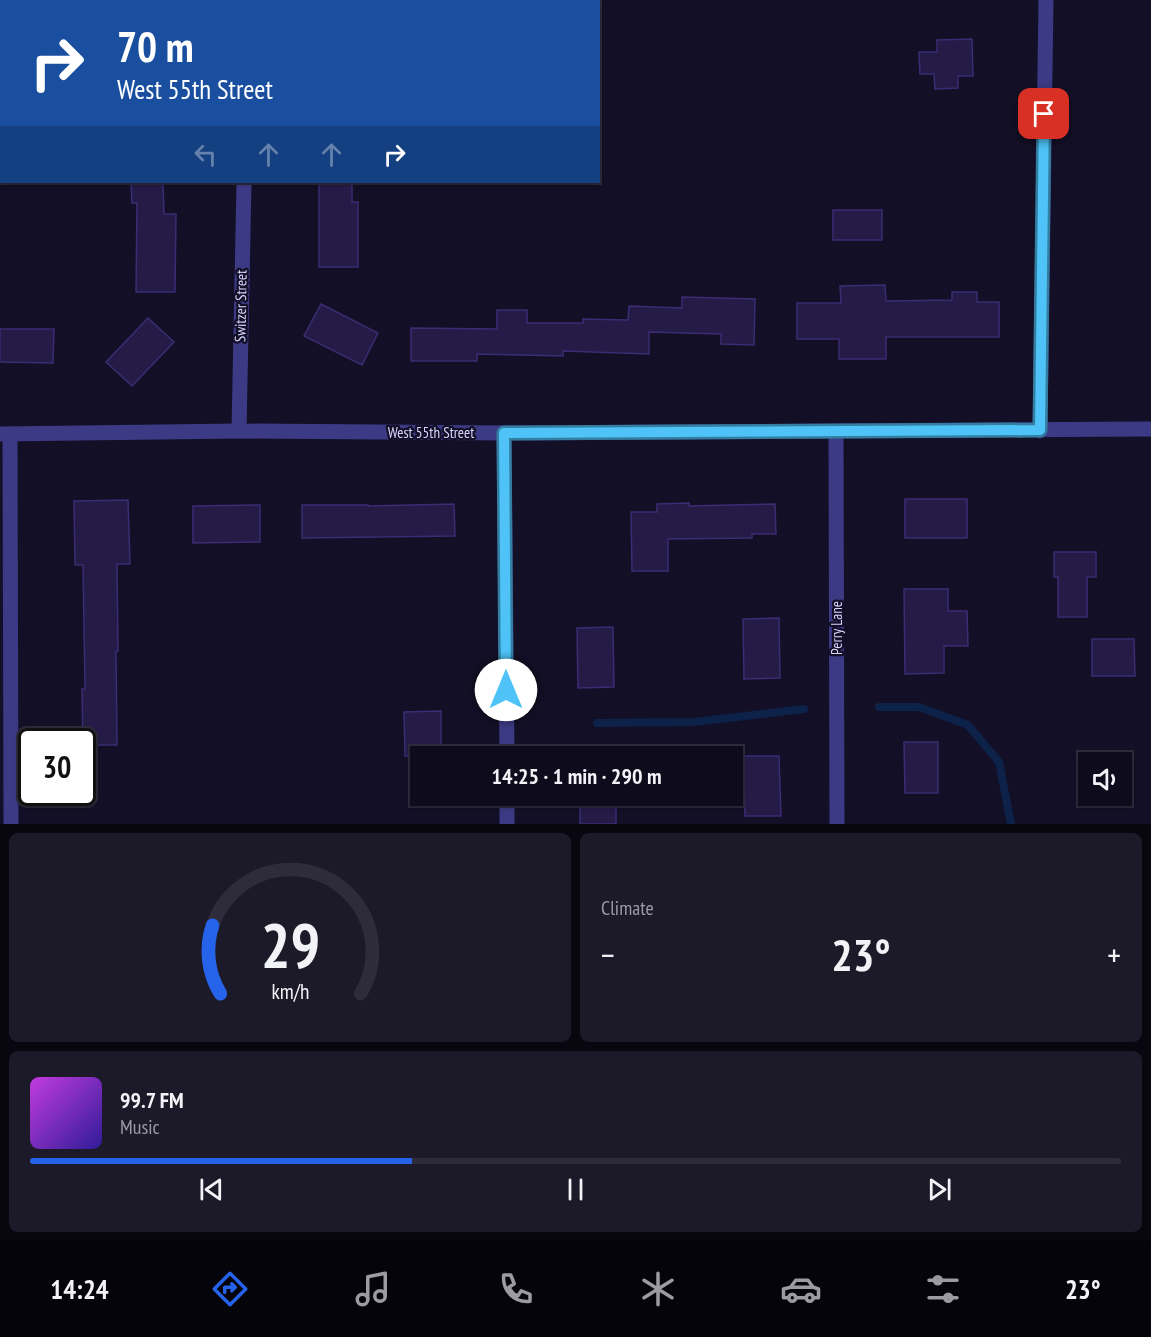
<!DOCTYPE html>
<html lang="en">
<head>
<meta charset="utf-8">
<style>
  :root { --surface:#0e0b1c; --page:#1c1929; --text:#f1f3f6; --muted:#9b9ba3; --line:#2e2b3b; --accent:#2563eb }
  body { margin:0; font-family:"PT Sans Narrow",sans-serif; background:var(--page); color:var(--text); height:100vh; display:flex; flex-direction:column; font-size:22px; white-space:nowrap }
  * { box-sizing:border-box; margin:0 }
  p { font-size:20px; color:var(--muted) }
  .icon { flex:none; width:33px; height:33px; fill:none; stroke:currentColor; stroke-width:2; stroke-linecap:round; stroke-linejoin:round }
  .map { position:relative; height:824px; overflow:hidden }
  .side { display:flex; flex-direction:column; gap:9px; padding:9px; background:#08060f; flex:1 }
  .side>* { flex:none }
  .guide { position:absolute; left:0px; top:0px; width:600px; height:183px; box-shadow:0 2px 4px #0004,0 0 0 2px var(--line); background:#1a4fa0; color:#fff; overflow:hidden }
  .controls { position:absolute; left:1078px; top:752px; display:grid; gap:12px }
  .controls a { display:grid; place-items:center; width:54px; height:54px; border-radius:0px; background:var(--surface); box-shadow:0 2px 4px #0004,0 0 0 2px var(--line); font-size:30px }
  .speed { position:absolute; left:18px; top:728px; display:flex; gap:12px; font-size:30px; font-weight:700; text-align:center }
  .speed>* { display:grid; place-content:center; width:78px; height:78px; border-radius:50%; background:var(--surface); box-shadow:0 2px 4px #0004,0 0 0 2px var(--line); line-height:1 }
  .speed .limit { border:3px solid #111; border-radius:9px; background:#fff; color:#111 }
  .pin { position:absolute; display:grid; place-items:center; width:51px; height:51px; color:#fff; margin:-26px; border-radius:12px; box-shadow:0 3px 9px #0006 }
  .me { position:absolute; width:66px; margin:-33px; rotate:0deg; stroke-linejoin:round; filter:drop-shadow(0 0 4px #0008) }
  .turn { display:flex; align-items:center; gap:21px; height:126px; padding:0 18px; font-size:27px }
  .turn .icon { width:78px; height:78px; stroke-width:2.5 }
  .turn b { display:block; font-size:42px; line-height:51px }
  .lanes { display:flex; align-items:center; height:57px; padding:0 18px; background:#0003; justify-content:center; gap:30px; direction:ltr }
  .lanes .off { opacity:.35 }
  .big { font-size:45px; font-weight:700; line-height:1.1 }
  .side .tile { flex:1; display:flex; flex-direction:column; justify-content:center; gap:9px; min-width:0; padding:0 21px; border-radius:9px; background:var(--page) }
  .side .dial { align-items:center; gap:0 }
  .dial svg { height:156px; overflow:visible; fill:none; stroke:var(--line); stroke-width:7; stroke-linecap:round; text-anchor:middle }
  .dial text { fill:var(--text); stroke:none }
  .song { display:flex; align-items:center; gap:18px }
  .cover { width:72px; height:72px; border-radius:9px; background:linear-gradient(135deg,hsl(290 70% 55%),hsl(250 70% 35%)) }
  .played { height:6px; border-radius:3px; background:linear-gradient(90deg,var(--accent) 35%,var(--line) 35%) }
  .keys { display:flex; justify-content:space-around; direction:ltr }
  .heat { display:flex; justify-content:space-between; align-items:center; font-size:33px; direction:ltr }
  .side .tiles { flex:1; display:grid; gap:9px; grid-template-columns:1fr 1fr }
  .tile:last-child { grid-column:span 2 }
  .trip { position:absolute; left:410px; top:746px; width:333px; height:60px; border-radius:0px; background:var(--surface); box-shadow:0 2px 4px #0004,0 0 0 2px var(--line); font-weight:700; line-height:60px; text-align:center }
  .tabs { display:flex; height:96px; justify-content:space-around; align-items:center; background:#06040b; color:var(--muted) }
  .tabs .icon { width:42px; height:42px }
  .tabs .on { color:var(--accent) }
  .tabs b { font-size:27px; color:var(--text) }
  .map>svg:first-child { display:block }
  .lines { fill:none; stroke-linecap:round; stroke-linejoin:round }
  .stream { stroke:#0c2248; stroke-width:8 }
  .building { fill:#241b47; stroke:#3b2d73; stroke-width:1.5 }
  .minor { stroke:#3d3a85; stroke-width:15 }
  .route-casing { stroke:#337fa1; stroke-width:15 }
  .route { stroke:#4fc3f7; stroke-width:10 }
  .labels { text-anchor:middle; stroke-width:4.5; stroke-linejoin:round; paint-order:stroke }
  .street-label { font-size:15px; fill:#d9d4ff; stroke:#130f26 }
</style>
</head>
<body>
<div class="map">
<svg width="1151" height="824" viewBox="0 0 1151 824">
  <rect width="100%" height="100%" fill="#130f26"/>
  <g class="lines">
    <g class="stream">
      <path d="M879,707H919L968,725L999,762L1011,824"/>
      <path d="M597,723L694,722L804,709"/>
    </g>
  </g>
  <g class="building">
    <path d="M972,39L973,76H958V88L935,89L934,74H920L919,52H937V40Z"/>
    <path d="M131,182H163L164,214H176L175,292H136L137,203H132Z"/>
    <path d="M319,182H352V202H358V267H319Z"/>
    <rect x="833" y="210" width="49" height="30"/>
    <path d="M885,285L886,301L952,300V292H977V302H999V337H886V359H839V339H797V303H841L840,286Z"/>
    <path d="M682,297L755,299L754,345L721,344V334L649,332V354L563,351V356L477,354V361H411V328L497,329V310H527V323H583V319L628,320L629,306L682,308Z"/>
    <path d="M321,304L378,333L362,365L304,336Z"/>
    <path d="M148,318L174,342L132,386L106,362Z"/>
    <path d="M0,329H54L53,363L0,362Z"/>
    <rect x="905" y="499" width="62" height="39"/>
    <path d="M128,500L130,564H117L118,651H116L117,745H83L82,689H85L83,565H75L74,501Z"/>
    <path d="M689,503V506L775,504L776,534H752V538L668,539V571H632L631,512H657V504Z"/>
    <path d="M454,504L455,536L302,538V505H368V506Z"/>
    <path d="M260,505V542L193,543V506Z"/>
    <path d="M1054,552H1096V577H1087V617H1058V577H1054Z"/>
    <path d="M904,589H948V611H967L968,646H944V673L905,674Z"/>
    <path d="M779,618L780,678L744,679L743,619Z"/>
    <path d="M613,627L614,687L578,688L577,628Z"/>
    <path d="M1092,639H1134L1135,676H1092Z"/>
    <path d="M441,711V756H405L404,712Z"/>
    <path d="M904,742H938V793H905Z"/>
    <path d="M743,756H779L781,816H745Z"/>
    <rect x="580" y="795" width="36" height="29"/>
  </g>
  <g class="lines">
    <g class="minor">
      <path d="M247,2V0"/>
      <path d="M239,431L244,182"/>
      <path d="M1040,431L1046,0"/>
      <path d="M836,432L837,824"/>
      <path d="M504,433L507,756"/>
      <path d="M0,434L239,431L504,433L1151,429"/>
      <path d="M10,434L11,824"/>
      <path d="M507,795V824"/>
    </g>
  </g>
  <g class="lines">
    <g class="route-casing">
      <path id="route" d="M506,690L504,433L1040,430L1044,114"/>
    </g>
    <use href="#route" class="route"/>
  </g>
  <g class="labels">
    <g class="street-label">
      <text transform="translate(241 306) rotate(-89)" y="5">Switzer Street</text>
      <text x="431" y="438">West 55th Street</text>
      <text transform="translate(837 628) rotate(-90)" y="5">Perry Lane</text>
    </g>
  </g>
</svg>
<div class="controls">
<a><svg class="icon" aria-label="sound" viewBox="0 0 24 24"><path d="M4 9h4l5-4v14l-5-4H4zM17 9q2 3 0 6"/></svg></a>
</div>
<div class="speed"><div class="limit">30</div></div>
<div class="pin" style="left:1044px;top:114px;background:#d93025"><svg class="icon" aria-label="arrive" viewBox="0 0 24 24"><path d="M6 21V4h12l-3 4 3 4H6"/></svg></div>
<svg class="me" style="left:506px;top:690px" viewBox="-20 -20 40 40"><circle r="19" fill="#fff"/><path d="M0-13L10 11 0 6-10 11z" fill="#4fc3f7"/></svg>
<div class="trip">14:25 · 1 min · 290 m</div>
<div class="guide">
<div class="turn"><svg class="icon" aria-label="right" viewBox="0 0 24 24"><path d="M7 20v-9h11M14 6l5 5-5 5"/></svg><div><b>70 m</b>West 55th Street</div></div>
<div class="lanes"><svg class="icon off" aria-label="left" viewBox="0 0 24 24"><path d="M17 20v-9H6M10 6l-5 5 5 5"/></svg><svg class="icon off" aria-label="ahead" viewBox="0 0 24 24"><path d="M12 20V5M6 11l6-6 6 6"/></svg><svg class="icon off" aria-label="ahead" viewBox="0 0 24 24"><path d="M12 20V5M6 11l6-6 6 6"/></svg><svg class="icon" aria-label="right" viewBox="0 0 24 24"><path d="M7 20v-9h11M14 6l5 5-5 5"/></svg></div>
</div>
</div>
<section class="side">
<div class="tiles">
<div class="tile dial"><svg viewBox="0 0 100 80">
<path d="M14 69A42 42 0 1 1 86 69"/>
<path d="M14 69A42 42 0 0 1 10 34" stroke="#2563eb"/>
<text x="50" y="56" font-size="32" font-weight="700">29</text>
<text x="50" y="72" font-size="11">km/h</text>
</svg></div>
<div class="tile"><p>Climate</p>
<div class="heat"><a>−</a><b class="big">23°</b><a>+</a></div>
</div>
<div class="tile">
<div class="song"><i class="cover"></i><div><b>99.7 FM</b><p>Music</p></div></div>
<div class="played"></div>
<div class="keys"><svg class="icon" aria-label="previous" viewBox="0 0 24 24"><path d="M18 5L8 12l10 7zM5 5v14"/></svg><svg class="icon" aria-label="pause" viewBox="0 0 24 24"><path d="M8 5v14M16 5v14"/></svg><svg class="icon" aria-label="next" viewBox="0 0 24 24"><path d="M6 5l10 7-10 7zM19 5v14"/></svg></div>
</div>
</div>
</section>
<nav class="tabs">
<b>14:24</b>
<svg class="icon on" aria-label="directions" viewBox="0 0 24 24"><path d="M12 3l9 9-9 9-9-9zM9 14v-3h6M13 9l2 2-2 2"/></svg>
<svg class="icon" aria-label="music" viewBox="0 0 24 24"><path d="M9 18V5l10-2v13"/><circle cx="6" cy="18" r="3"/><circle cx="16" cy="16" r="3"/></svg>
<svg class="icon" aria-label="phone" viewBox="0 0 24 24"><path d="M5 4h4l2 5-3 2q2 4 5 5l2-3 5 2v4C11 20 4 13 5 4z"/></svg>
<svg class="icon" aria-label="climate" viewBox="0 0 24 24"><path d="M12 3v18M4 7l16 10M4 17L20 7"/></svg>
<svg class="icon" aria-label="car" viewBox="0 0 24 24"><path d="M5 17H2v-5l4-1 3-4h7l3 4 3 1v5h-3M9 17h6M6 11h13"/><circle cx="7" cy="17" r="2"/><circle cx="17" cy="17" r="2"/></svg>
<svg class="icon" aria-label="filters" viewBox="0 0 24 24"><path d="M4 7h16M4 17h16"/><circle cx="9" cy="7" r="2"/><circle cx="15" cy="17" r="2"/></svg>
<b>23°</b>
</nav>
</body>
</html>
